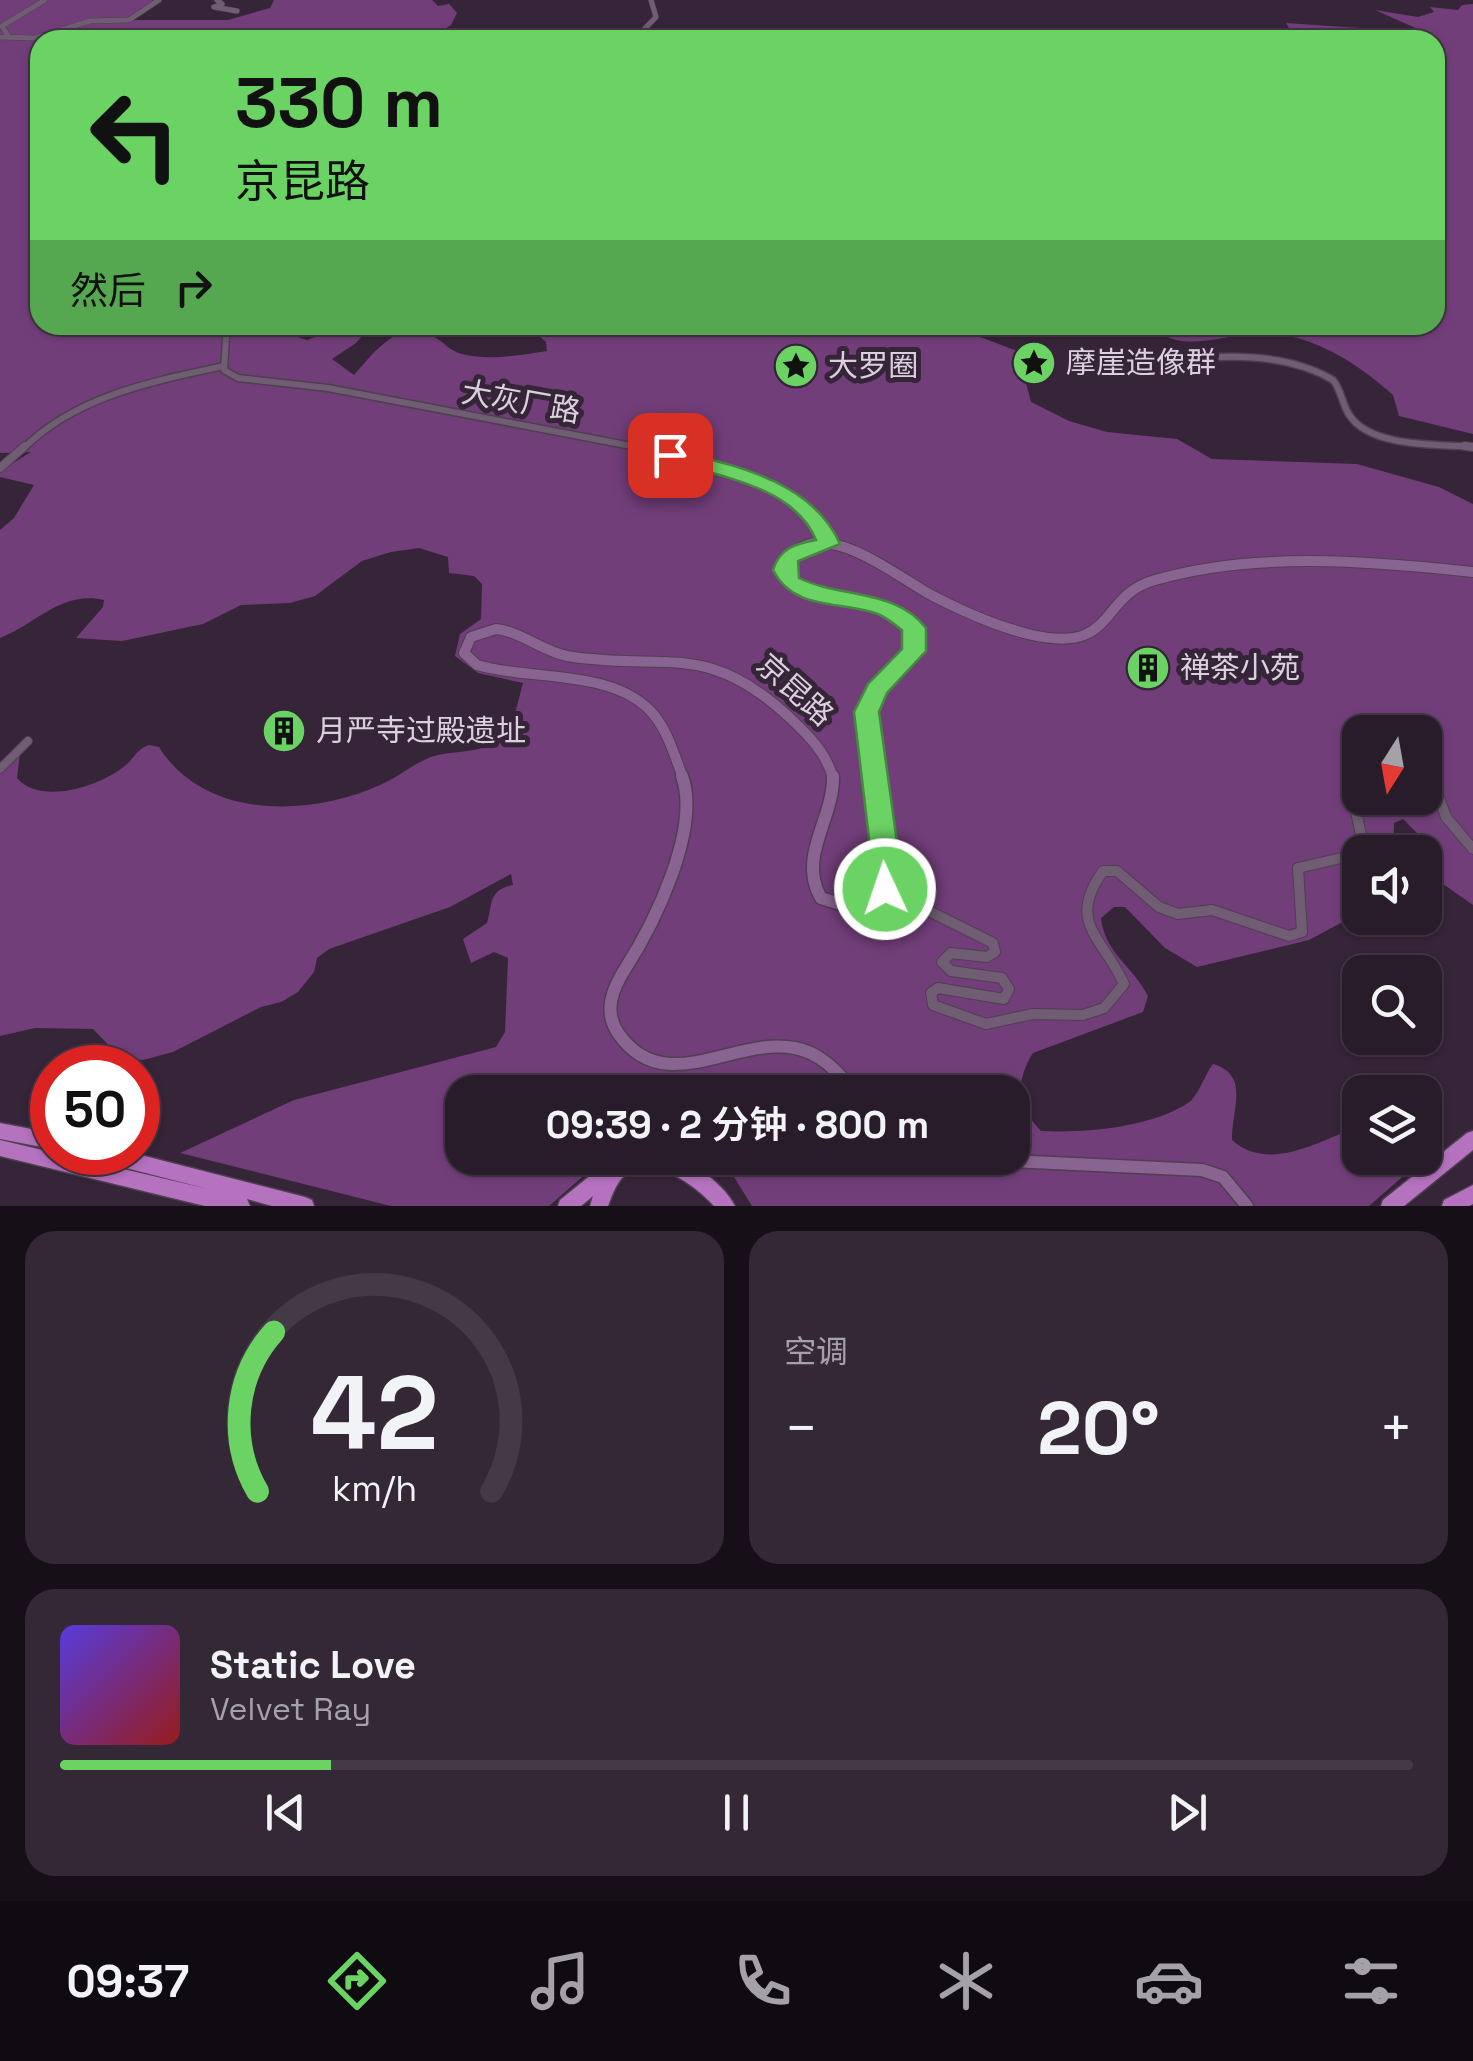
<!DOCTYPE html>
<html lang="zh">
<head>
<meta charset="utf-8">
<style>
  :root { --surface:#281b2a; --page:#342836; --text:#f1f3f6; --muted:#a5a1a8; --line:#443947; --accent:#6bd363 }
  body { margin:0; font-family:"Space Grotesk","Noto Sans SC",sans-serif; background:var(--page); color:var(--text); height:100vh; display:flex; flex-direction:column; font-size:38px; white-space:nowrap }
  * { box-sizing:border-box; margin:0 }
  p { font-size:32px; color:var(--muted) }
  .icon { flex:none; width:55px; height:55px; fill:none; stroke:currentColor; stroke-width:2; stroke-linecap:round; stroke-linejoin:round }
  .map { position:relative; height:1206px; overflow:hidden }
  .panel { display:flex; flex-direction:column; gap:25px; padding:25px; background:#160f17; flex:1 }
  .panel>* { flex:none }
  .top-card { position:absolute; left:30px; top:30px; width:1415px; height:305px; border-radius:30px; box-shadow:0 2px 8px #0004,0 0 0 2px var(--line); background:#6bd363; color:#111; overflow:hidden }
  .needle { width:65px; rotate:191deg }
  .controls { position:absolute; left:1342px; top:715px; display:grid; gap:20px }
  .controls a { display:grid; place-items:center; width:100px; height:100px; border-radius:20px; background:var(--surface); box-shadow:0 2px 8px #0004,0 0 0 2px var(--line); font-size:50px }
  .speed { position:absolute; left:30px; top:1045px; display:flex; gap:20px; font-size:50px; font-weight:700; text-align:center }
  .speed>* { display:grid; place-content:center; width:130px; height:130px; border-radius:50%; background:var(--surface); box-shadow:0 2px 8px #0004,0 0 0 2px var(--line); line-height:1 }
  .speed .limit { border:15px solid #d22; background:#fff; color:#111 }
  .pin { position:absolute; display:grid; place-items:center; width:85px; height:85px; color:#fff; margin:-42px; border-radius:20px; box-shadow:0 5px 15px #0006 }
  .me { position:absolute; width:110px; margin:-55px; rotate:357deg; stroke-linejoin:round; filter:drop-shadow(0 0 8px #0008) }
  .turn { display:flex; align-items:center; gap:35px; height:210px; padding:0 40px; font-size:45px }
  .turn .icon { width:130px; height:130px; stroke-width:2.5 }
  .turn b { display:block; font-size:70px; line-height:85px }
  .then { display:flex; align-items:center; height:95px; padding:0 40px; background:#0003; gap:20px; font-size:38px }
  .big { font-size:75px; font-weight:600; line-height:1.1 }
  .panel .card { flex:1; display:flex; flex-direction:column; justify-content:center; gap:15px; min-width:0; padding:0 35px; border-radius:30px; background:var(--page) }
  .panel .dial { align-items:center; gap:0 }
  .dial svg { height:260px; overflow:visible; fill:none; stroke:var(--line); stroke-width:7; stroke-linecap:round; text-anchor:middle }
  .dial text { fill:var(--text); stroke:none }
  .song { display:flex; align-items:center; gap:30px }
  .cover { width:120px; height:120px; border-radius:15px; background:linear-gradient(135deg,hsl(250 70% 55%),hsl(0 70% 35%)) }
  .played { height:10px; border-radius:5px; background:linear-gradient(90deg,var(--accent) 20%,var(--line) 20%) }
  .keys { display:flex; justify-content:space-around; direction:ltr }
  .heat { display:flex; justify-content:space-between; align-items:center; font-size:55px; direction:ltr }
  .panel .tiles { flex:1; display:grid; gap:25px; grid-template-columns:1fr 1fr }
  .card:last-child { grid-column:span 2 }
  .trip { position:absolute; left:445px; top:1075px; width:585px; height:100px; border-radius:30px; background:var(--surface); box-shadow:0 2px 8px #0004,0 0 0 2px var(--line); font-weight:600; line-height:100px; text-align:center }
  .menu { display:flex; height:160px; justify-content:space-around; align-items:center; background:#100b11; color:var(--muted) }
  .menu .icon { width:70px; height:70px }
  .menu .current { color:var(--accent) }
  .menu b { font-size:45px; color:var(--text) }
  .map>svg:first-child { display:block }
  .forest { fill:#723e7a; fill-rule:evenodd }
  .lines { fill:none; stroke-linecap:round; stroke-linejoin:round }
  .minor-far3-casing { stroke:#4e3f50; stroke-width:6 }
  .minor-far2-casing { stroke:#4e3f50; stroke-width:9 }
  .minor-far1-casing { stroke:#4e3f50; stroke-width:10 }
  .minor-casing { stroke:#4e3f50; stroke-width:12 }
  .tertiary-far2-casing { stroke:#4e3f50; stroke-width:6 }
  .tertiary-far1-casing { stroke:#4e3f50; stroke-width:9 }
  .tertiary-casing { stroke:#4e3f50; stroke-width:11 }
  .secondary-far1-casing { stroke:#4e3f50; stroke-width:12 }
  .secondary-casing { stroke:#4e3f50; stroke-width:15 }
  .trunk-casing { stroke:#4e3f50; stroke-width:3 }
  .minor-far3 { stroke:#705c73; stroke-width:5 }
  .minor-far2 { stroke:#705c73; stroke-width:6 }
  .minor-far1 { stroke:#705c73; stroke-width:8 }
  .minor { stroke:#705c73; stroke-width:10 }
  .tertiary-far2 { stroke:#705c73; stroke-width:5 }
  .tertiary-far1 { stroke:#705c73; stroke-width:6 }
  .tertiary { stroke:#705c73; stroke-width:9 }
  .secondary-far1 { stroke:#8a6490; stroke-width:10 }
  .secondary { stroke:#8a6490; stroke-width:12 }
  .trunk { fill:#b572bf; fill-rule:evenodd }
  .route { fill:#6bd363; stroke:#468940; stroke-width:2.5 }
  .labels { text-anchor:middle; stroke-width:10; stroke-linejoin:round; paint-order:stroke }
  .poi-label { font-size:30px; fill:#dbd0dd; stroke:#362438; text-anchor:start }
  .street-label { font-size:30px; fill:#dbd0dd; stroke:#362438 }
</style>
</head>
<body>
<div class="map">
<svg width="1473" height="1206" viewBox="0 0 1473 1206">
  <rect width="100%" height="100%" fill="#362438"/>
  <g class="forest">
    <path d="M0,0H156L130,20H228L270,8L274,0H432L438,6L449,4L457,13L451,25L428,40H40V325H226L221,336L291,335L307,340L345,325H372L356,343L332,359L354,375C374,353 400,315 436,338C446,344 450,351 462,354C489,361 520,355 547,351L546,342L526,325H958L962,330L1017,351L1033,369L1025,379L1031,402L1069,421L1107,432L1177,439L1212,459L1357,464L1439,487L1473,504V905L1443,884L1419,835L1403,819L1394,823L1393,852H1360V907L1350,918L1309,940L1197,967L1165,948L1125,907H1114L1101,918C1105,954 1133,966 1148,996L1143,1012L1033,1053C1015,1081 1017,1107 1041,1131C1085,1133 1149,1128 1188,1103C1198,1097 1205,1074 1213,1064C1251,1075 1231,1111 1232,1140C1269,1173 1319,1141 1360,1126V1158H1424L1369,1206H752L731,1172L713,1158H1012V1092H462V1158H604L549,1206H391L180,1153L294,1100L496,1047L505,1032L508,958L494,952L471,963L463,939L487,923C493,903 488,890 513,885L511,874L450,907L329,949L317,958L314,972L298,992L281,1002L261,1007L173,1052L143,1060L122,1059L93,1029L35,1028L0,1036V762L11,752L20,753L17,778C41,806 101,786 126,765C135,757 137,749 149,745L159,747C205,820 309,817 380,785C399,777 415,762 434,756C456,750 480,754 500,739C514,728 518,700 523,683L478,673L455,656L460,634L481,619L482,584L474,576L449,573L448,557L419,548L391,552L362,561L315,596L290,603L241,605L203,624L122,641L76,638L103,607L104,600C62,590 36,624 0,638V530L14,518L34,485L0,477V471L31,452L0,453ZM1360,732H1425V798H1360Z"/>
    <path d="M1473,4V434L1399,416L1393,395C1353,360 1305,328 1246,334C1224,337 1199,345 1176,340C1163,337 1152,328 1140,325H1435V40H1296L1286,23L1418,32L1420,30L1375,10L1418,17L1434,12L1430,7L1458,10L1462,5Z"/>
  </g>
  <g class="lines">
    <g class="minor-far3-casing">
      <g id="minor-far3">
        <path d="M217,0L222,4L214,7L237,11"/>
        <path d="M0,37L35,38L90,21L129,20L159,0"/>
        <path d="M9,37L2,26L45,0"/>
      </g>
    </g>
    <g class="minor-far2-casing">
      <g id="minor-far2">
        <path d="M1128,371C1191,355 1275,346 1333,380C1342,391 1342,405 1350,416C1372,448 1439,444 1473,447"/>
        <path d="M23,449C75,396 154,381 224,366"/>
      </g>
    </g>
    <g class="minor-far1-casing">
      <g id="minor-far1">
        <path d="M1465,446L1473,447"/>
        <path d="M0,468L25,446"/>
        <path d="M1425,759L1432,778"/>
        <path d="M0,769L28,741"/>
        <path d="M1355,778L1360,749"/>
      </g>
    </g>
    <g class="minor-casing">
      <g id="minor">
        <path d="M1431,776L1446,817L1473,849"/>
        <path d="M885,889L993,943L995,952L987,957L951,953L942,962L951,971L1002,978L1009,989L1004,999L938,988L931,993L933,1005L986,1024L1033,1014L1083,1015L1104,1008L1124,984C1103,937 1066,923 1103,871H1117L1159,907L1178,914L1212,910L1289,936L1302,932L1298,868L1350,856L1363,844L1352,793L1355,776"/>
      </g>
    </g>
    <g class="tertiary-far2-casing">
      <path id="tertiary-far2" d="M634,40L656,17L651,0"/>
    </g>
    <g class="tertiary-far1-casing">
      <path id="tertiary-far1" d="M234,325L226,337L224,370L238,378L328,388L647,449"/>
    </g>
    <g class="tertiary-casing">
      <path id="tertiary" d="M639,446C704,466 798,475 829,544"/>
    </g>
    <g class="secondary-far1-casing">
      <g id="secondary-far1">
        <path d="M683,778C675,757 668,732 654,715C616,668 529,681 477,665L464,653L471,637L496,629C522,632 542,651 567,656C665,672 705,639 789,717C808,735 826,752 833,778"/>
        <path d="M872,778L868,705C879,684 903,672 913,651C940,596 824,602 800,588C793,584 789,577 784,571C809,502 899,579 933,596C964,612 998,627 1032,635C1117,654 1098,596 1155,580C1255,551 1371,561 1473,572"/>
      </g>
    </g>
    <g class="secondary-casing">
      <g id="secondary">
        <path d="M682,776C701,829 654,924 625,969C613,988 603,1011 618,1033C664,1100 734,1036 795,1048C822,1053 838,1073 855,1092"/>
        <path d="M833,776C834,819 797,857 821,898L850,907L878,897L887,881L871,776"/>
        <path d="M945,1158L1202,1170L1223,1177L1247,1206"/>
      </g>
    </g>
    <g class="trunk-casing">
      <g id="trunk">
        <path d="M0,1123L52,1133V1149L0,1139Z"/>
        <path d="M1473,1131V1150L1404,1206H1381L1383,1200L1467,1133Z"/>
        <path d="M0,1140L208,1189L95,1160L89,1158L86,1152H129L305,1197L312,1200L314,1206H272L247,1199L250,1206H205L0,1156Z"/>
        <path d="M612,1158C631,1158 652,1155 670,1158C693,1160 725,1186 735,1206H714C697,1187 656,1156 629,1172C617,1180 613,1193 608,1206H590L593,1196L581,1206H558L560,1200Z"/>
        <path d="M1473,1185V1204L1469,1206H1442L1444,1200Z"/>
      </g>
    </g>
    <use href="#minor-far3" class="minor-far3"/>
    <use href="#minor-far2" class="minor-far2"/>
    <use href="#minor-far1" class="minor-far1"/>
    <use href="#minor" class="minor"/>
    <use href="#tertiary-far2" class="tertiary-far2"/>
    <use href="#tertiary-far1" class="tertiary-far1"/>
    <use href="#tertiary" class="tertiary"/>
    <use href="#secondary-far1" class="secondary-far1"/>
    <use href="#secondary" class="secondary"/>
    <use href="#trunk" class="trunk"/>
  </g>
  <path class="route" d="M670,449C732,465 812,480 840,544L798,561L799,578C840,598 896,589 926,628V651L887,693L879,712L900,864L895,896H875L872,864L854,712L868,684L902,649V630C894,624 885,616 875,613C838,601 793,610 773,570C780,548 795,544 816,540C794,485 713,475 663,460V451Z"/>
  <defs>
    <g id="sight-disc" transform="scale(2.25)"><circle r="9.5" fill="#6bd363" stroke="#362438"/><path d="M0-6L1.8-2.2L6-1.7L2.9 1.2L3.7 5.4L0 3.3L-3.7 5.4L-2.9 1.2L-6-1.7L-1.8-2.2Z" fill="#111"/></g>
    <g id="building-disc" transform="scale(2.25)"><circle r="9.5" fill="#6bd363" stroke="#362438"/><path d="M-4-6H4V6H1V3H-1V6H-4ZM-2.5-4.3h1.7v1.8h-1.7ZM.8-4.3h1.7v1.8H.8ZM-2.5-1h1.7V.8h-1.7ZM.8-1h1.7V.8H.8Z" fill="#111"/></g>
  </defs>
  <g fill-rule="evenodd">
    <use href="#sight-disc" x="1034" y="363"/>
    <use href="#sight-disc" x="796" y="366"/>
    <use href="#building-disc" x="1148" y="668"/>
    <use href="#building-disc" x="284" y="731"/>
  </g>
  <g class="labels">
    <g class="poi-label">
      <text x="1066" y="373">摩崖造像群</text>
      <text x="828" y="376">大罗圈</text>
      <text x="1180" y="678">禅茶小苑</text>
      <text x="316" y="741">月严寺过殿遗址</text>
    </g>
    <g class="street-label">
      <text transform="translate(521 402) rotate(10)" y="10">大灰厂路</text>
      <text transform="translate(795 690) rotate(42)" y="10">京昆路</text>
    </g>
  </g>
</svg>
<div class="controls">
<a><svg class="needle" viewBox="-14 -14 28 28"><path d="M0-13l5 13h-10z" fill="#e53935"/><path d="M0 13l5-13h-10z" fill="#a5a1a8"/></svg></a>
<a><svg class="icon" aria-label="sound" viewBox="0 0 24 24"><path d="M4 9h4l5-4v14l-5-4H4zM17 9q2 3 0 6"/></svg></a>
<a><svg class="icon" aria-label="search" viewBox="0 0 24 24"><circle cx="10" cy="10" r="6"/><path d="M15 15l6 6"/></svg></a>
<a><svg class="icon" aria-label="layers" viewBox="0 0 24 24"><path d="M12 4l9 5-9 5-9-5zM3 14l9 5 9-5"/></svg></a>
</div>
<div class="speed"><div class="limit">50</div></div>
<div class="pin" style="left:670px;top:455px;background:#d93025"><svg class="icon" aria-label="arrive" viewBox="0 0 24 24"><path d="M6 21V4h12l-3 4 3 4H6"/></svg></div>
<svg class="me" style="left:885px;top:889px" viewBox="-20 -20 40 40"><circle r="17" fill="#6bd363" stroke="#fff" stroke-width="3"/><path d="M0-11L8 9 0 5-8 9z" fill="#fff"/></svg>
<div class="trip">09:39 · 2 分钟 · 800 m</div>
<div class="top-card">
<div class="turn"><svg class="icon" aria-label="left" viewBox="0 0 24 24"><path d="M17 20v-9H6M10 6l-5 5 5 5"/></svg><div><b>330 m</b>京昆路</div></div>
<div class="then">然后<svg class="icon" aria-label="right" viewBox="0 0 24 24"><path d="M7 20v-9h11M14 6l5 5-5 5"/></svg></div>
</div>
</div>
<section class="panel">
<div class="tiles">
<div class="card dial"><svg viewBox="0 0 100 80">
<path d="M14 69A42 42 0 1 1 86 69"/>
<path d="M14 69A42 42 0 0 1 19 20" stroke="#6bd363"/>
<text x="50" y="56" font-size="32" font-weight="700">42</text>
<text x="50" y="72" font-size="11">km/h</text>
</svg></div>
<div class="card"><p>空调</p>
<div class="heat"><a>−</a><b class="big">20°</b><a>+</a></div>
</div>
<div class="card">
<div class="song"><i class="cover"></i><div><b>Static Love</b><p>Velvet Ray</p></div></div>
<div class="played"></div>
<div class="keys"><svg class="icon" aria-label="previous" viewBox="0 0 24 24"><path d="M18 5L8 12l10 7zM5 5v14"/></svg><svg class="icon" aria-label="pause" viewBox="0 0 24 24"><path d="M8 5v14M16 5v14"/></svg><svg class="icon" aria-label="next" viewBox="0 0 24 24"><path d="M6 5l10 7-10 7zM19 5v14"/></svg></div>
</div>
</div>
</section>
<nav class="menu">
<b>09:37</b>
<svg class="icon current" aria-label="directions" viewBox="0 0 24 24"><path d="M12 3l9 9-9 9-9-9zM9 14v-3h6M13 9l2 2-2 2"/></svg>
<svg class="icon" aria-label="music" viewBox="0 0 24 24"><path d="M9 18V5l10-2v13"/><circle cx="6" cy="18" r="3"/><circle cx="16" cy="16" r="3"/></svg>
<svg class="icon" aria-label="phone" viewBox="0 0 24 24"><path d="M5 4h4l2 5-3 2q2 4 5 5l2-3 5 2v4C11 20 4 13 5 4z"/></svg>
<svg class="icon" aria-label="climate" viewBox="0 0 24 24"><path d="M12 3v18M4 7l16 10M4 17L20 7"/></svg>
<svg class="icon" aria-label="car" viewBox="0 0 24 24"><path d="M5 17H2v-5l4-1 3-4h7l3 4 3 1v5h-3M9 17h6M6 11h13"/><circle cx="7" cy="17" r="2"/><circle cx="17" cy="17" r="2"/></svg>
<svg class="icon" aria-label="filters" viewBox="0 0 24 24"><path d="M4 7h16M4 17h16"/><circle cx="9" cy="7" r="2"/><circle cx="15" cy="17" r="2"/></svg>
</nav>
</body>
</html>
